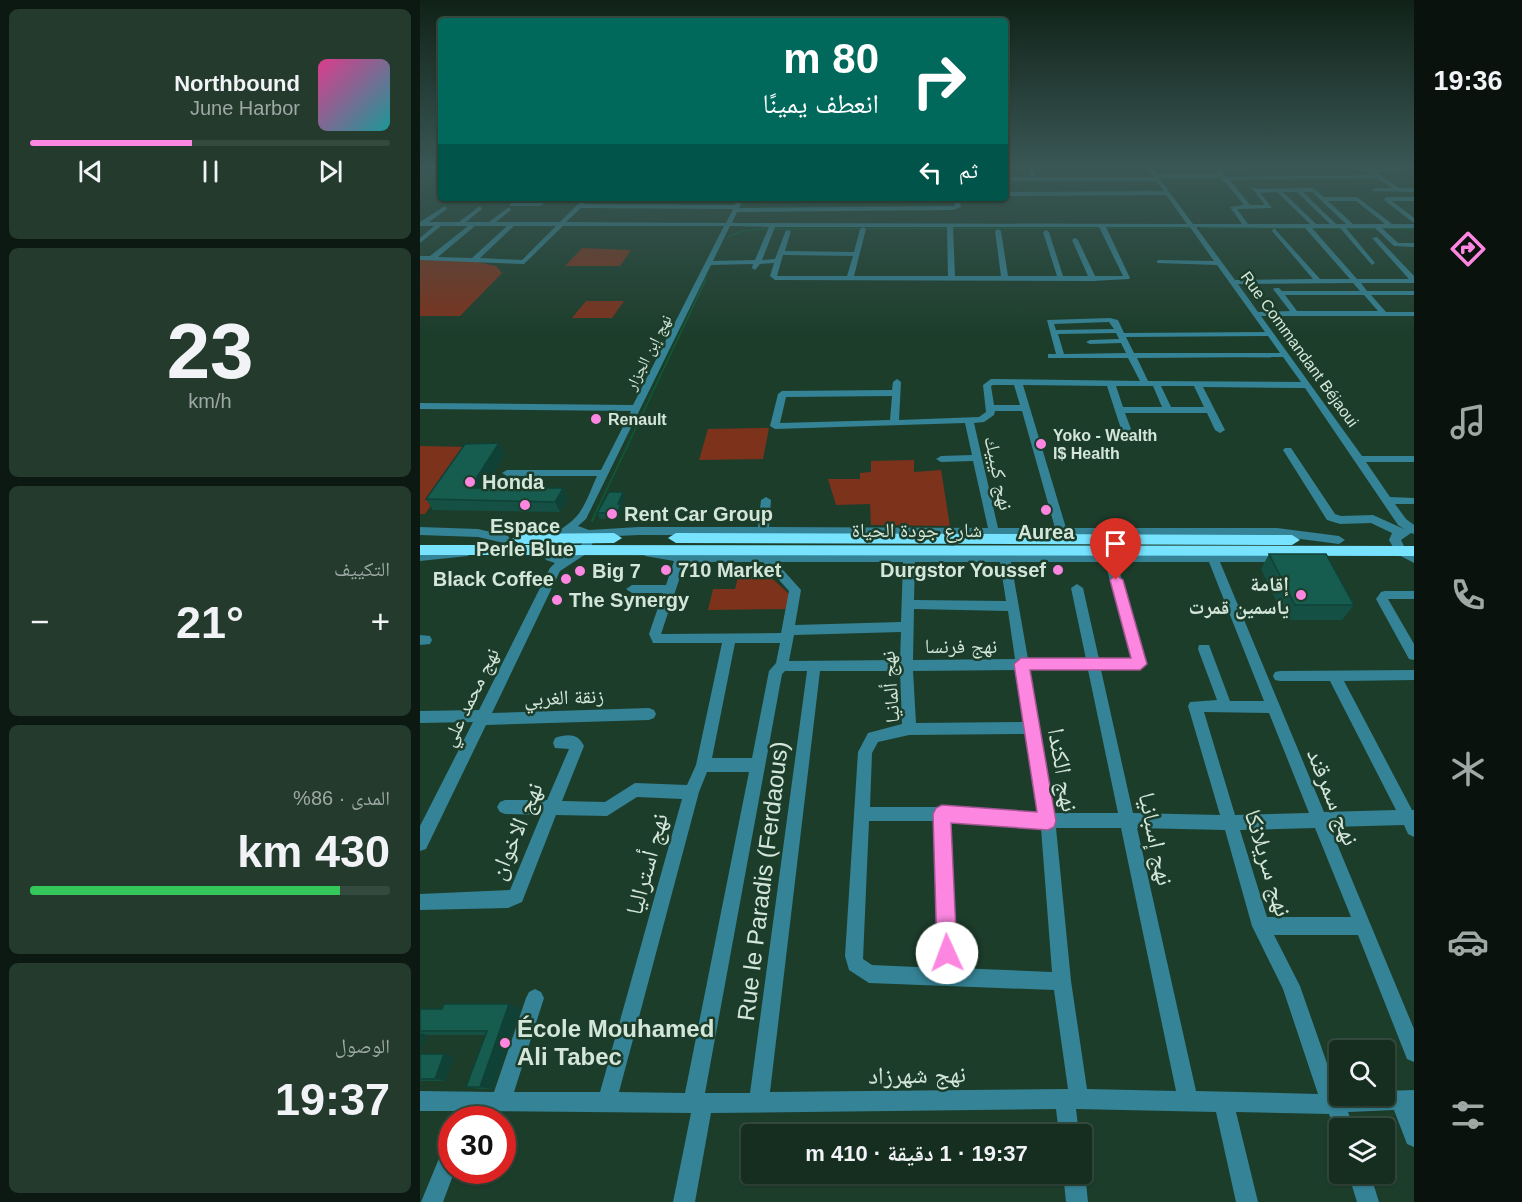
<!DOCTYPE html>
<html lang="ar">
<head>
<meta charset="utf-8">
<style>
  :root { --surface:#162e20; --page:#233a2d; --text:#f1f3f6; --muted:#9ea8a5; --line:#354a3e; --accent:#fd86e1 }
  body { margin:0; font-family:Arial,"Noto Naskh Arabic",sans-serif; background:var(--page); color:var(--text); direction:rtl; height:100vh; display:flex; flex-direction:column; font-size:22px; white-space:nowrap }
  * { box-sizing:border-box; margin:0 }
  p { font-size:20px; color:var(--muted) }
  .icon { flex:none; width:33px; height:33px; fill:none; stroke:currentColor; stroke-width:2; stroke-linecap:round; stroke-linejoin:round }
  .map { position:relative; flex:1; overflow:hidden; direction:ltr }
  .drawer { display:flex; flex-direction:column; gap:9px; padding:9px; background:#0c1912; width:420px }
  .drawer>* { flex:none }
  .hud { position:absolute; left:18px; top:18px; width:570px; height:183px; border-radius:6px; box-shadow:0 2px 4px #0004,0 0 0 2px var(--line); direction:rtl; background:#00695c; color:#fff; overflow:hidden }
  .tools { position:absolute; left:909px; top:1040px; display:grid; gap:12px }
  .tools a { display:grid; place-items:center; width:66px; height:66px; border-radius:6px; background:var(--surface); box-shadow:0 2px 4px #0004,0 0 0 2px var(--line); font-size:30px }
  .speed { position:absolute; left:18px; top:1106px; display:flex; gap:12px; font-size:30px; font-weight:700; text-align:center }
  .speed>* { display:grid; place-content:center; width:78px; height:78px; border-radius:50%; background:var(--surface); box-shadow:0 2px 4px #0004,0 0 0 2px var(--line); line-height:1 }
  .speed .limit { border:9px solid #d22; background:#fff; color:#111 }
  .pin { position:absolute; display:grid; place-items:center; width:51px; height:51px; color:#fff; margin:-62px -26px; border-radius:50% 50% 50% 0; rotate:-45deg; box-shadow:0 0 6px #0007 }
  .pin .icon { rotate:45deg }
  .me { position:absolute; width:66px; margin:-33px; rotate:358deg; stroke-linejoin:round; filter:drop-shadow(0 0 4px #0008) }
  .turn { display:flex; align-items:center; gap:21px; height:126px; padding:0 30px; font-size:27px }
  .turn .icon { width:78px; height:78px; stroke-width:2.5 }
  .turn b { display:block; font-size:42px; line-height:51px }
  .then { display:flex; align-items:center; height:57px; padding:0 30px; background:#0003; gap:12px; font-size:22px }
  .big { font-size:45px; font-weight:800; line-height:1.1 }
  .drawer .widget { flex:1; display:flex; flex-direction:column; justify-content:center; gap:9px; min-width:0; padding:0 21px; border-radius:9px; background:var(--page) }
  .drawer .dial { align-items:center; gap:0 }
  .dial b { font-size:78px; line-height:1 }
  .song { display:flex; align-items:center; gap:18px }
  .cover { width:72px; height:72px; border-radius:9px; background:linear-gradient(135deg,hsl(330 70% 55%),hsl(180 70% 35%)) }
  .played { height:6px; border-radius:3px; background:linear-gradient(90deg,var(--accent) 45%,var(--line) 45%) }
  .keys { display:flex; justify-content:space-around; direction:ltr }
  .heat { display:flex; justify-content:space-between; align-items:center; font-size:33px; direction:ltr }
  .charge { height:9px; border-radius:4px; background:linear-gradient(90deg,#34c759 86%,var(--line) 0) }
  .trip { position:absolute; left:321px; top:1124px; width:351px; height:60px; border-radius:6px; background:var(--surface); box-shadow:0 2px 4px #0004,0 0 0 2px var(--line); font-weight:800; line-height:60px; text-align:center; direction:rtl }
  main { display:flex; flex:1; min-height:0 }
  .dock { display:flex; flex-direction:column; width:108px; justify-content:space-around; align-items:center; background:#09120d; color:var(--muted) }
  .dock .icon { width:42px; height:42px }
  .dock .current { color:var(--accent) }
  .dock b { font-size:27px; color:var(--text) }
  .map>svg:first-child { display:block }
  .green { fill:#7d321c }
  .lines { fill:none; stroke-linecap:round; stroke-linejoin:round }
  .stream-far1 { stroke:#0c5b37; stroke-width:1.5 }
  .stream { stroke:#0c5b37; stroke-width:2 }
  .minor { fill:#358396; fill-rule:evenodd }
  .highway { fill:#77e3ff; fill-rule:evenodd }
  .wall { fill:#145044 }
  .shaded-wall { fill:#104137 }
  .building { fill:#175d4f; stroke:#104137; stroke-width:1.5 }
  .route { fill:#fd86e1; stroke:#a45792; stroke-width:1.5 }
  .poi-dot { fill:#fd86e1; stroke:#1d3d2b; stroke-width:2 }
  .labels { text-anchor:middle; stroke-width:5; stroke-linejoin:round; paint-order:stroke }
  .far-street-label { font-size:16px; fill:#d3e6d9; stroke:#1d3d2b }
  .far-poi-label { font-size:16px; font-weight:bold; fill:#d3e6d9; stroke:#1d3d2b; text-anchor:start }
  .street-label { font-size:20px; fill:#d3e6d9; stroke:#1d3d2b }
  .poi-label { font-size:20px; font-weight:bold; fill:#d3e6d9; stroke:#1d3d2b; text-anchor:start }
  .near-street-label { font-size:24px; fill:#d3e6d9; stroke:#1d3d2b }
  .near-poi-label { font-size:24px; font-weight:bold; fill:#d3e6d9; stroke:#1d3d2b; text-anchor:start }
</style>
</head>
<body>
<main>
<nav class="dock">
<b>19:36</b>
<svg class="icon current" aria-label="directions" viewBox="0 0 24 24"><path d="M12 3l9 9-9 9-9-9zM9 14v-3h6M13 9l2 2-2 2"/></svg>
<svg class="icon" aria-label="music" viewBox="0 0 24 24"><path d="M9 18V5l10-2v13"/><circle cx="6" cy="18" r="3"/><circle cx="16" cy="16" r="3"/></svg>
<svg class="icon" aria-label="phone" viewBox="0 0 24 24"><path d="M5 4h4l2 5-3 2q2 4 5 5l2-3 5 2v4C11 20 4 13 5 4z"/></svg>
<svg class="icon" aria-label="climate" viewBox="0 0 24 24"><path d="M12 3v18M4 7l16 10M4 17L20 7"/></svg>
<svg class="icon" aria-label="car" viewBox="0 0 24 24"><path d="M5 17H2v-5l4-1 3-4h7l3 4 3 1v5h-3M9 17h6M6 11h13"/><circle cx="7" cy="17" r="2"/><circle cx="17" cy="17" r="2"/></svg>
<svg class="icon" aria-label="filters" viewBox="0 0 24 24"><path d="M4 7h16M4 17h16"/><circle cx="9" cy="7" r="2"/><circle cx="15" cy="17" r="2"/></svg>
</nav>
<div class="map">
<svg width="994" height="1202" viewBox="0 0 994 1202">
  <rect width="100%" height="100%" fill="#1d3d2b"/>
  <g class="green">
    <path d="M162,248L211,250L200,266H145Z"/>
    <path d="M0,260L53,261L76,266L82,273L40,316H0Z"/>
    <path d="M166,301H204L192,318H152Z"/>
    <path d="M349,428L343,459L279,460L288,429Z"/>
    <path d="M0,446L51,447L5,514H0Z"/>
    <path d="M494,460V472L521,470L530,526L451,525L450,504L416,505L408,479H440V473L451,472V461Z"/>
    <path d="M320,569H342L369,594L367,609L288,610L293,589H315Z"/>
  </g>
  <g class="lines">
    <g class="stream-far1">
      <path d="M781,228H886"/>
      <path d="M892,228L956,229"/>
      <path d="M963,228L994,229"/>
      <path d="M308,237L322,231L343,229L771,228"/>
      <path d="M178,508L286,279"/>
    </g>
    <path class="stream" d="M172,521L179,506"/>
    <g class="minor">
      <path d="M607,167H613L615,177H734L726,167H732L737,174H799L793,167L830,168L801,170L807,177L952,175L942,167L986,169L984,172H955L979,188H994V192L952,191L954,188H972L957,178L810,180L830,205H845L831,187L837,189L893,188L904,197H937L972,224H994V228H962L978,243H994V247L974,246L955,228H926L955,263L952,265L920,228H892L937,279H989L952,238L957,237L994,276V283H941L947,291H994V295H951L966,312H994V316H841L942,456H994V462H946L970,497L994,498V504H975L986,519L994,525V534L991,533L981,540L985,548L994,554V563L977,554L969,540L972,533L951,523L920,524L907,520L863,450L865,448H871L915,514L921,516L953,515L984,529L978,525L885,388L783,387L805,430L800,433L795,430L787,413H705L711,429L706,432L701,429L687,386L603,385L646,528H857L919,536L925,540L919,544L857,536L219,535L175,537L169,552L140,571L72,713L229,708L234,710L236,714L234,718L229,720L66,725L6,849L0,851V826L53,722L0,723V711L59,710L130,568L135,563L126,560L121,550C129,534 143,530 155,518C165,508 171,489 177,476H87L82,473L87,470H181L211,411L0,409V403L213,405L304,226H143L104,264L0,260V256H10L48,226H21L0,243V238L14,226H0V222L25,206L27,209L9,222H39L60,206L62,209L46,222H69L89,207L91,210L76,222H140L164,198H170L164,204L315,205L318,198H324L319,208L533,206H535L533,198H539L541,207L533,210L317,212L312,223L767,224L746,195L585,196V192L744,191L736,181H585V177H610ZM739,178H802L801,180L804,181L824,205L810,207L822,224H773ZM857,192L890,224H828L817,209L852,208L840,193ZM863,192H877L910,224H896ZM883,192H892L926,224H916ZM908,201H936L965,224H933ZM161,208L313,209L306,223L146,222ZM55,226H87L52,258L18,257ZM94,226H136L102,260L60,258ZM310,226L349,227L335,260L293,261ZM355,227H527L528,276H434L446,229L443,227L440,229L434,252L365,251L371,231L366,230L355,259L342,260ZM533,227H679L703,276H675L658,240L655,238L652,240L668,276H643L629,232L626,230L623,232L637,276H588L581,231L578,229L575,231L581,276H535ZM686,227H770L794,261L739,260L737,261V263L797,265L845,332L704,333L698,320L690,318L627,320L636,354H628V358H708L720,381L571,379L563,385L566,412L559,417L479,420L481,382L477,379L473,382L472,390L362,391L358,394L350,426L355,429L545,423L552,455L521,456L516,459L521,462L553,461L568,528L349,527L351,500L346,497L341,500L338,527H219L169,530L158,526L166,519L291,265L333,264L332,268L335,270L340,264L354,263L350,276L355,280L673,281L709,279L710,278ZM776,227L885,228L930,279H900L854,228L852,231L893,279L815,280ZM363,255L433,256L427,276H357ZM933,283L940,291H862L859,288H855L853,289L870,311L838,312L818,284ZM865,295H944L958,311H877ZM689,322L694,329L636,330L634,324ZM696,333L699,339L670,340L666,342L670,344L701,343L706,353L644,354L638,334ZM848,336L860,353H714L706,337ZM863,357L881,382L728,381L717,358ZM573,385H594L600,405H574L571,386ZM696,386H733L742,407H703ZM741,386H774L784,407H751ZM472,396L470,420L360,423L366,397ZM575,411H602L635,528H578L554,423L564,422L574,415ZM157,534H161L164,539C160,552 148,556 134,554L133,550C137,539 146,535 157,534Z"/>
      <path d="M966,197H994V201H972L994,218V223L964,200Z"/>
      <path d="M97,198H103L98,203L119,202L124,198H130L121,206H90V204Z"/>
      <path d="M0,527L58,529L88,536L90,539L84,543L58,537L0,535Z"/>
      <path d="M44,549L48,550L50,553L48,556L0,561V553Z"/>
      <path d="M229,549L261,554L866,555L868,558L866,561L862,562H800L904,812L976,810L910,681H860L855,680L853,676L855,672L860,671L994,670V680L924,681L992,810H994V837L988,834L984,825L910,827L994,1029V1062L987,1059L938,935H854L880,986L917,1092H920V1095H964V1091L994,1090V1147L987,1144L974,1110L928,1112L934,1128H920V1136L917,1135L909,1114L816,1112L838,1202H816L796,1112L656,1109L659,1134H639L636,1109L291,1113L275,1202H253L271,1113L56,1111L53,1119H33L36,1111H0V1091L74,1092L106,998L109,992L115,989L121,992L124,998L94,1092H180L262,799L217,797L187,816L136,815L102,902L88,908L0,910V894L90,890L121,815L85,814L80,812L77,807L80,802L85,800H127L149,749L135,748L133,743L135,738C147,734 158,733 164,746L142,801L185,802L215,783L267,785L276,765L302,643H233L229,634L243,593H212L206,589L212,585H246L254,561L225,556L223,553L225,550ZM265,562H343L369,591L361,633L241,634ZM356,562H483L481,622L375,625L381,590ZM495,562H580L586,601L494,600ZM591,562H685L711,659H679L663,588L657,584L651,588L666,659H608ZM697,562H789L844,701H810L789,645H779L778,649L797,700L770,702L768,706L800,815L713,813L681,670L719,669L724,668L725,664ZM494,609L588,611L595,659L493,660ZM481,632L480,660L369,661L374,635ZM315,643H360L356,663L349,671L332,758H292ZM597,670L605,722L496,723L493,671ZM610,670H668L698,813H634ZM365,671H387L330,1093H285L362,674ZM400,671H480L482,724L448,733L438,752L425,956L429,970L449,983L634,990L648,1089L350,1092ZM784,712L849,713L889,813L815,815ZM607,734L619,813L522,807H450L452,753L458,742L489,735ZM287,772H329L265,1093L199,1092L279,792ZM449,821H515L519,968L452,965L443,959ZM530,822L621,828L632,972L537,968ZM636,828H701L756,1091L667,1089L651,981ZM717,828L805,830L832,926L863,989L898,1094L776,1091ZM895,828L931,917H847L820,830Z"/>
      <path d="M965,591H994V599H968L994,644V660L989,659L956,599L961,592Z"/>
      <path d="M0,635L10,636L12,640L10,644L0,645Z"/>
      <path d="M32,1141V1170H35L23,1202H1L25,1144Z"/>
      <path d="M662,1166L665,1173L668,1202H646L643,1173H662Z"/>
      <path d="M928,1173H950L959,1202H937Z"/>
    </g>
    <g class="highway">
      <path d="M194,533L202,538L194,543L100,544L92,539L100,534Z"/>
      <path d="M256,533L872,535L880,540L872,545L256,543L248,538Z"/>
      <path d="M0,545L994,546V556L0,555Z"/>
    </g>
  </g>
  <g class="wall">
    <path d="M79,443L85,454L63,488H143L148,498L140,512L13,510L6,499Z"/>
    <path d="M203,492L205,497L201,506L203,509L199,518L180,519L177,513Z"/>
    <path d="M849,554L934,605L922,620H865L841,569Z"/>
    <path d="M89,1004L100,1009L73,1089H59L46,1087L65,1035H7L0,1051V1009H22Z"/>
    <path d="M0,1054L34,1057L25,1081H0Z"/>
  </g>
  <g class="shaded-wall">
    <path d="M79,443L85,454L57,498L50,488Z"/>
    <path d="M143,488L148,498L140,512L135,502Z"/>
    <path d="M203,492L205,497L201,506L203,509L199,518L197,513L198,504Z"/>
    <path d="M89,1004L100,1009L73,1089L60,1087Z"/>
    <path d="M0,1033L7,1035L0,1051Z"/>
    <path d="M24,1054L34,1057L25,1081L15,1079Z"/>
  </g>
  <g class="building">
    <path d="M79,443L50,488H143L135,502L6,499L45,444Z"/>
    <path d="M189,492H203L198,504H201L197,513H177Z"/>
    <path d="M849,554H906L934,605H875Z"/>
    <path d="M24,1004H89L60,1087H46L67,1031H0V1009H22Z"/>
    <path d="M0,1054H24L15,1079H0Z"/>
  </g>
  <linearGradient id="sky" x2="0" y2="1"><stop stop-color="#102218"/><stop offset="0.5" stop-color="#3a5755"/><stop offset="1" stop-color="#3a5755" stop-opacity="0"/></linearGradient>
  <rect width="994" height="335" fill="url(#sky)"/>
  <path class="route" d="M696,575L703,580L727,664L720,670H610L636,821L634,827L628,830L531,823L537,953L534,960L527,963L520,960L517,953L513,814L516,808L522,805L617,812L594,664L601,658H711L690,580Z"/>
  <g class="poi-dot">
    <circle cx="176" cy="419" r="6"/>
    <circle cx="621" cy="444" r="6"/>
    <circle cx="50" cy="482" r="6"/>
    <circle cx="105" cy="505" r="6"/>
    <circle cx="626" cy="510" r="6"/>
    <circle cx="192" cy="514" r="6"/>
    <circle cx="246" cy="570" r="6"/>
    <circle cx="638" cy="570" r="6"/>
    <circle cx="160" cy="571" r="6"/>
    <circle cx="146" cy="579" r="6"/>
    <circle cx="881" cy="595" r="6"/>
    <circle cx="137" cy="600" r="6"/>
    <circle cx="85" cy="1043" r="6"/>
  </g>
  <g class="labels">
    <g class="far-street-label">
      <text transform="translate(880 349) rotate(54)" y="6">Rue Commandant Béjaoui</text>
      <text transform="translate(228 352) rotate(-63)" y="6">نهج إبن الجزار</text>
    </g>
    <g class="far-poi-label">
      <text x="188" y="425">Renault</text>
      <text x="633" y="441">Yoko - Wealth<tspan x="633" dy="18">I$ Health</tspan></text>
    </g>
    <g class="street-label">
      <text transform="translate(579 473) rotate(78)" y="7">نهج كيبيك</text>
      <text x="497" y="537">شارع جودة الحياة</text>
      <text x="541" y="653">نهج فرنسا</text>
      <text transform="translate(470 687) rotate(-94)" y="7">نهج ألمانيا</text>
      <text transform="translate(50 697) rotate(-64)" y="7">نهج محمد علي</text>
      <text transform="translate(144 697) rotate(-2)" y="7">زنقة الغربي</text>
    </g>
    <g class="poi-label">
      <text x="62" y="489">Honda</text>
      <text x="204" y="521">Rent Car Group</text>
      <text x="105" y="533" text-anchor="middle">Espace<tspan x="105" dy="23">Perle Blue</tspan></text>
      <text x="626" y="539" text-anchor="middle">Aurea</text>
      <text x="258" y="577">710 Market</text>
      <text x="626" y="577" text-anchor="end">Durgstor Youssef</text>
      <text x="172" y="578">Big 7</text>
      <text x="134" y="586" text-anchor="end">Black Coffee</text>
      <text x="869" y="591" text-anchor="end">إقامة<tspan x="869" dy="23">ياسمين قمرت</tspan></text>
      <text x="149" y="607">The Synergy</text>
    </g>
    <g class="near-street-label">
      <text transform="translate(643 770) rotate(80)" y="8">نهج الكندا</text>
      <text transform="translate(913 797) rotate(68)" y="8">نهج سمرقند</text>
      <text transform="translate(96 831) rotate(-67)" y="8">نهج الاخوان</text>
      <text transform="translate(736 839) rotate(78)" y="8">نهج إسبانيا</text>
      <text transform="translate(848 863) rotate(73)" y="8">نهج سريلانكا</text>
      <text transform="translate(227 864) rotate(-75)" y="8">نهج أستراليا</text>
      <text transform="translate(343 881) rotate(-83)" y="8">Rue le Paradis (Ferdaous)</text>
      <text transform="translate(497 1075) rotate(-1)" y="8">نهج شهرزاد</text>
    </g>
    <g class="near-poi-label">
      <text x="97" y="1037">École Mouhamed<tspan x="97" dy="28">Ali Tabec</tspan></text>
    </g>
  </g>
</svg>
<div class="tools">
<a><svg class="icon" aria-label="search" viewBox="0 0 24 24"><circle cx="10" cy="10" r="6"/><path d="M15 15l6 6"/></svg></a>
<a><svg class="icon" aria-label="layers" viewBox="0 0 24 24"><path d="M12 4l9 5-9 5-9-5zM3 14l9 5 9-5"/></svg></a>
</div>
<div class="speed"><div class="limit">30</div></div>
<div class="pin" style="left:696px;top:580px;background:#d93025"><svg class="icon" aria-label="arrive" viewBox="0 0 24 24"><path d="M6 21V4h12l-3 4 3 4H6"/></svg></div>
<svg class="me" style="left:527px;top:953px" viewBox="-20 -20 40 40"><circle r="19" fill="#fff"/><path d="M0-13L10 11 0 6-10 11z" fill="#fd86e1"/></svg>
<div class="trip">19:37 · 1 دقيقة · 410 m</div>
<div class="hud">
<div class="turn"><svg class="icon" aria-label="right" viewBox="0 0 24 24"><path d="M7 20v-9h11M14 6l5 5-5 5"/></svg><div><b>80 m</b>انعطف يمينًا</div></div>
<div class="then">ثم<svg class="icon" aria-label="left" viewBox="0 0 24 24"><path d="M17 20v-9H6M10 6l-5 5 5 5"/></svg></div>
</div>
</div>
<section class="drawer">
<div class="widget">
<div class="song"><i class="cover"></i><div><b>Northbound</b><p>June Harbor</p></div></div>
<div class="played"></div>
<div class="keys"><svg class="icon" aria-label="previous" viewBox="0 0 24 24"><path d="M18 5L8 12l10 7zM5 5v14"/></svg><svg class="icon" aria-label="pause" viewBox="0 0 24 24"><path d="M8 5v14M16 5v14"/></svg><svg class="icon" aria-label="next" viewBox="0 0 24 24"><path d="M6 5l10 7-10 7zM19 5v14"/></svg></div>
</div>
<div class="widget dial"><b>23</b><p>km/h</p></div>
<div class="widget"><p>التكييف</p>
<div class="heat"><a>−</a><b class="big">21°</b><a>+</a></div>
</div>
<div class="widget"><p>المدى · 86%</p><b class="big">430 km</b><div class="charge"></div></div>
<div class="widget"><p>الوصول</p><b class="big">19:37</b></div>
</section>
</main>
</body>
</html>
